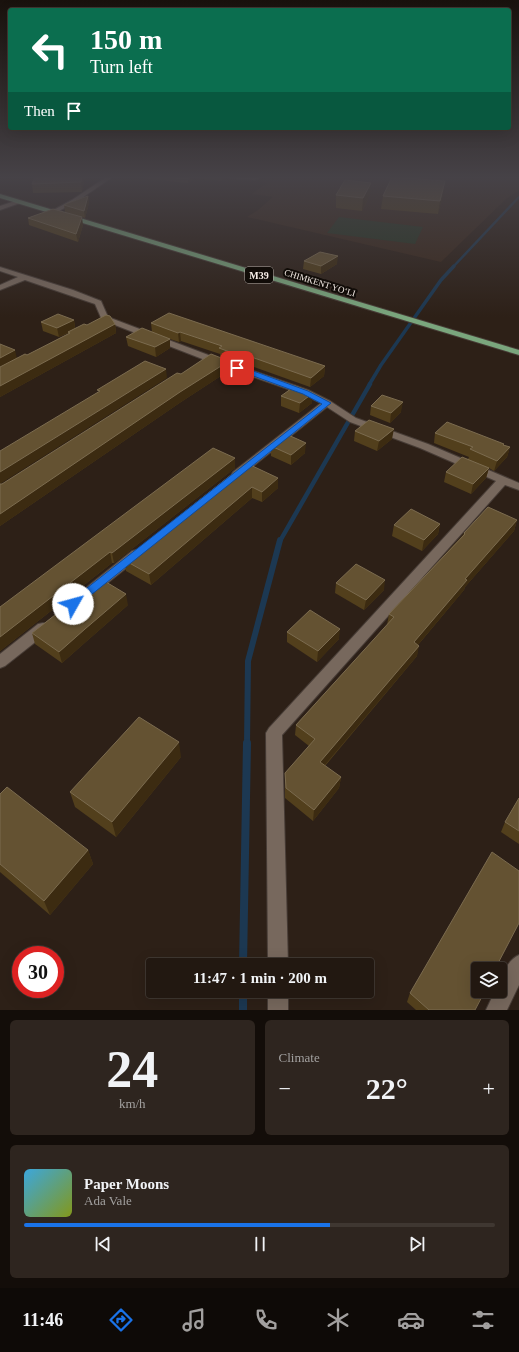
<!DOCTYPE html>
<html lang="en">
<head>
<meta charset="utf-8">
<style>
  :root { --surface:#221811; --page:#2e251f; --text:#f1f3f6; --muted:#a2a09f; --line:#3f3731; --accent:#1a73e8 }
  body { margin:0; font-family:Georgia,serif; background:var(--page); color:var(--text); height:100vh; display:flex; flex-direction:column; font-size:15px; white-space:nowrap }
  * { box-sizing:border-box; margin:0 }
  p { font-size:13px; color:var(--muted) }
  .icon { flex:none; width:22px; height:22px; fill:none; stroke:currentColor; stroke-width:2; stroke-linecap:round; stroke-linejoin:round }
  .map { position:relative; height:1010px; overflow:hidden }
  .details { display:flex; flex-direction:column; gap:10px; padding:10px; background:#130d09; flex:1 }
  .details>* { flex:none }
  .banner { position:absolute; left:8px; top:8px; width:503px; height:122px; border-radius:4px; box-shadow:0 4px 16px #0002,0 0 0 1px var(--line); background:#0b6e4f; color:#fff; overflow:hidden }
  .controls { position:absolute; left:471px; top:962px; display:grid; gap:8px }
  .controls a { display:grid; place-items:center; width:36px; height:36px; border-radius:4px; background:var(--surface); box-shadow:0 4px 16px #0002,0 0 0 1px var(--line); font-size:20px }
  .speed { position:absolute; left:12px; top:946px; display:flex; gap:8px; font-size:20px; font-weight:700; text-align:center }
  .speed>* { display:grid; place-content:center; width:52px; height:52px; border-radius:50%; background:var(--surface); box-shadow:0 4px 16px #0002,0 0 0 1px var(--line); line-height:1 }
  .speed .limit { border:6px solid #d22; background:#fff; color:#111 }
  .pin { position:absolute; display:grid; place-items:center; width:34px; height:34px; color:#fff; margin:-17px; border-radius:8px; box-shadow:0 2px 6px #0006 }
  .me { position:absolute; width:44px; margin:-22px; rotate:52deg; stroke-linejoin:round; filter:drop-shadow(0 0 3px #0008) }
  .turn { display:flex; align-items:center; gap:14px; height:84px; padding:0 16px; font-size:18px }
  .turn .icon { width:52px; height:52px; stroke-width:2.5 }
  .turn b { display:block; font-size:28px; line-height:34px }
  .then { display:flex; align-items:center; height:38px; padding:0 16px; background:#0003; gap:8px; font-size:15px }
  .big { font-size:30px; font-weight:800; line-height:1.1 }
  .details .card { flex:1; display:flex; flex-direction:column; justify-content:center; gap:6px; min-width:0; padding:0 14px; border-radius:6px; background:var(--page) }
  .details .dial { align-items:center; gap:0 }
  .dial b { font-size:52px; line-height:1 }
  .song { display:flex; align-items:center; gap:12px }
  .cover { width:48px; height:48px; border-radius:6px; background:linear-gradient(135deg,hsl(200 70% 55%),hsl(70 70% 35%)) }
  .played { height:4px; border-radius:2px; background:linear-gradient(90deg,var(--accent) 65%,var(--line) 65%) }
  .keys { display:flex; justify-content:space-around; direction:ltr }
  .heat { display:flex; justify-content:space-between; align-items:center; font-size:22px; direction:ltr }
  .details .tiles { flex:1; display:grid; gap:10px; grid-template-columns:1fr 1fr }
  .card:last-child { grid-column:span 2 }
  .trip { position:absolute; left:146px; top:958px; width:228px; height:40px; border-radius:4px; background:var(--surface); box-shadow:0 4px 16px #0002,0 0 0 1px var(--line); font-weight:800; line-height:40px; text-align:center }
  .dock { display:flex; height:64px; justify-content:space-around; align-items:center; background:#0e0a07; color:var(--muted) }
  .dock .icon { width:28px; height:28px }
  .dock .active { color:var(--accent) }
  .dock b { font-size:18px; color:var(--text) }
  .map>svg:first-child { display:block }
  .built { fill:#3a281b }
  .green { fill:#273624 }
  .lines { fill:none; stroke-linecap:round; stroke-linejoin:round }
  .stream-far4 { stroke:#1c3852; stroke-width:2.5 }
  .stream-far3 { stroke:#1c3852; stroke-width:3.5 }
  .stream-far2 { stroke:#1c3852; stroke-width:4.5 }
  .stream-far1 { stroke:#1c3852; stroke-width:6 }
  .stream { stroke:#1c3852; stroke-width:8 }
  .minor-casing { stroke:#473c36; stroke-width:2 }
  .trunk-casing { stroke:#473c36; stroke-width:2 }
  .minor { fill:#77685d; fill-rule:evenodd }
  .trunk { fill:#7aa67d; fill-rule:evenodd }
  .wall { fill:#523f1c }
  .shaded-wall { fill:#3c2b11 }
  .building { fill:#645232; stroke:#7b6b4f }
  .route { fill:#1a73e8; stroke:#114b97 }
  .labels { text-anchor:middle; stroke-width:4; stroke-linejoin:round; paint-order:stroke }
  .far-street-label { font-size:9px; fill:#f8efe9; stroke:#110c08 }
  .shield { fill:#110c08; stroke:#b3aba6; stroke-width:1 }
  .shield-label { font-size:10px; font-weight:bold; fill:#f8efe9 }
</style>
</head>
<body>
<div class="map">
<svg width="519" height="1010" viewBox="0 0 519 1010">
  <rect width="100%" height="100%" fill="#2d2017"/>
  <path class="built" d="M266,176H519V190L505,200L441,262L247,217L258,210L273,197L252,194L267,183L260,181Z"/>
  <path class="green" d="M339,217L423,227L415,244L327,233Z"/>
  <g class="lines">
    <path class="stream-far4" d="M453,267L519,197"/>
    <path class="stream-far3" d="M369,385L381,365L441,280L454,266"/>
    <path class="stream-far2" d="M280,541L370,384"/>
    <path class="stream-far1" d="M247,744L248,661L280,540"/>
    <g class="stream">
      <path d="M243,965L247,743"/>
      <path d="M243,991V1010"/>
    </g>
    <g class="minor-casing">
      <g id="minor">
        <path d="M108,176H114L76,202L55,213L50,212L72,200Z"/>
        <path d="M227,176H263L255,180L230,178Z"/>
        <path d="M18,200L21,202L20,203L0,210V206Z"/>
        <path d="M0,267L73,290L101,301L108,317L211,356L308,390L330,401L356,418L428,444L519,483V490L505,485L282,735L288,965H268L266,733L269,728L496,481L420,448L350,422L327,407L241,476H233L232,474L233,472L321,403L302,394L205,360L102,320L95,304L25,280L0,290V285L18,277L0,271Z"/>
        <path d="M136,550L140,551L142,554L140,557L95,593L91,595L87,593L85,590L87,587L132,551Z"/>
        <path d="M43,623L48,624L50,628L48,632L5,666L0,668V654L38,624Z"/>
        <path d="M519,955V985L507,1010H486L495,991H500C500,978 507,960 519,955Z"/>
        <rect x="268" y="991" width="20" height="19"/>
      </g>
    </g>
    <g class="trunk-casing">
      <path id="trunk" d="M0,194L519,350V355L0,198Z"/>
    </g>
    <use href="#minor" class="minor"/>
    <use href="#trunk" class="trunk"/>
  </g>
  <g class="wall">
    <path d="M85,176L82,192L33,193L32,184Z"/>
    <path d="M121,176H226V177L221,181L194,178L188,183Z"/>
    <path d="M443,194L438,214L381,209L383,196Z"/>
    <path d="M336,195H370L362,211L336,208Z"/>
    <path d="M88,196L89,203L85,218L65,212L64,205Z"/>
    <path d="M28,218L83,225L78,242L29,225Z"/>
    <path d="M304,261L337,264L321,274L303,269Z"/>
    <path d="M74,320L75,328L87,325L115,324L116,333L0,397V344L17,358L27,355L68,334V333L59,337L43,331L41,322Z"/>
    <path d="M151,323L325,366L324,376L310,387L240,362L238,364L229,361L230,370L181,402L0,526V484H2L181,374L220,357V354L181,341L179,342L170,339V348L156,357L128,346L126,337L152,332Z"/>
    <path d="M281,396L312,403L299,413L281,406Z"/>
    <path d="M371,406L401,412L390,423L370,415Z"/>
    <path d="M355,431L392,439L377,451L354,441Z"/>
    <path d="M435,433L504,445L510,447L507,457L494,471L489,468L486,478L471,494L444,482L446,472L468,459L469,457L434,443Z"/>
    <path d="M271,446L305,453L291,465L271,456Z"/>
    <path d="M235,458V468L114,563H112L0,651V607Z"/>
    <path d="M246,463L278,488L262,502L252,498L151,585L126,571L124,560Z"/>
    <path d="M517,520L514,531L465,587L464,590L418,645L417,656L325,766L341,777L339,788L313,821L285,798V773L309,746L295,735L296,725L387,625L389,614L463,535L464,533Z"/>
    <path d="M440,524L438,534L422,551L392,536L394,525Z"/>
    <path d="M336,583L384,590L364,610L335,593Z"/>
    <path d="M128,605L88,640L62,663L35,644L32,633Z"/>
    <path d="M287,632L339,639L317,662L287,642Z"/>
    <path d="M181,757L116,837L75,807L70,792Z"/>
    <path d="M0,794L88,850L93,864L50,915L0,872Z"/>
    <path d="M519,798V844L501,832L505,822Z"/>
    <path d="M478,969L475,1010H416L407,1002L410,993Z"/>
  </g>
  <g class="shaded-wall">
    <path d="M82,176H85L82,192L81,182Z"/>
    <path d="M192,176H194V178L188,183V179Z"/>
    <path d="M223,176H226V177L221,181V177Z"/>
    <path d="M445,181L443,194L438,214L440,201Z"/>
    <path d="M371,183L370,195L362,211L363,198Z"/>
    <path d="M88,196L89,203L85,218L84,211Z"/>
    <path d="M82,217L83,225L78,242L76,234Z"/>
    <path d="M338,256L337,264L321,274V266Z"/>
    <path d="M74,320L75,329L59,337L57,328Z"/>
    <path d="M115,324L116,333L0,397V386Z"/>
    <path d="M180,332L181,341L179,342L178,333Z"/>
    <path d="M170,339V348L156,357L155,347Z"/>
    <path d="M15,350L17,359L0,368V358Z"/>
    <path d="M240,353V362L238,364V355Z"/>
    <path d="M229,361L230,370L181,402L0,526V514L180,392Z"/>
    <path d="M325,366L324,376L310,387L311,378Z"/>
    <path d="M166,369L167,378L0,484V472Z"/>
    <path d="M313,393L312,403L299,413L300,403Z"/>
    <path d="M403,402L401,412L390,423L391,413Z"/>
    <path d="M394,429L392,439L377,451L379,441Z"/>
    <path d="M306,443L305,453L291,465V455Z"/>
    <path d="M510,447L507,457L494,471L497,461Z"/>
    <path d="M235,458V468L114,563L112,553Z"/>
    <path d="M489,468L486,478L471,494L473,484Z"/>
    <path d="M278,478V488L262,502V492Z"/>
    <path d="M252,487V498L151,585L149,574Z"/>
    <path d="M517,520L514,531L465,587L464,590L411,653L414,642L465,579Z"/>
    <path d="M440,524L438,534L422,551L424,540Z"/>
    <path d="M110,552L112,563L0,651V637Z"/>
    <path d="M385,580L384,590L364,610L366,600Z"/>
    <path d="M126,594L128,605L88,640L62,663L59,652L85,629Z"/>
    <path d="M340,629L339,639L317,662L318,651Z"/>
    <path d="M419,646L417,656L319,772L320,762Z"/>
    <path d="M179,742L181,757L116,837L112,822Z"/>
    <path d="M341,777L339,788L313,821L314,810Z"/>
    <path d="M88,850L93,864L50,915L44,901Z"/>
  </g>
  <g class="building">
    <path d="M35,176H82L81,182L32,184Z"/>
    <path d="M153,176H192L188,179Z"/>
    <path d="M208,176H223L221,177Z"/>
    <path d="M392,177L445,181L440,201L383,196Z"/>
    <path d="M345,180L371,183L363,198L336,195Z"/>
    <path d="M88,196L84,211L64,205L68,203Z"/>
    <path d="M53,209L82,217L76,234L28,218Z"/>
    <path d="M320,252L338,256L321,266L304,261Z"/>
    <path d="M169,313L325,366L311,378L240,353L238,355L219,348L222,346L180,332L178,333L151,323Z"/>
    <path d="M58,314L74,320L57,328L41,322Z"/>
    <path d="M106,315L110,316L115,324L0,386V367L25,354L27,355L70,333L68,332L84,324L87,325Z"/>
    <path d="M142,328L170,339L155,347L126,337Z"/>
    <path d="M0,344L15,350L0,358Z"/>
    <path d="M211,354L229,361L180,392L0,514V484H2L177,373L181,374Z"/>
    <path d="M145,361L166,369L0,472V451L100,391L97,390Z"/>
    <path d="M295,386L313,393L300,403L281,396Z"/>
    <path d="M382,395L403,402L391,413L371,406Z"/>
    <path d="M369,420L394,429L379,441L355,431Z"/>
    <path d="M447,422L504,444L503,445L510,447L497,461L470,449L473,447L435,433Z"/>
    <path d="M286,434L306,443L291,455L271,446Z"/>
    <path d="M213,448L235,458L112,553L110,552L0,637V607Z"/>
    <path d="M462,457L489,468L473,484L446,472Z"/>
    <path d="M246,463L278,478L262,492L252,487L149,574L124,560Z"/>
    <path d="M488,507L517,520L465,579L467,580L414,642L419,646L320,762L341,777L314,810L286,788L285,773L315,739L296,725L394,617L389,614L465,534L464,533Z"/>
    <path d="M411,509L440,524L424,540L394,525Z"/>
    <path d="M356,564L385,580L366,600L336,583Z"/>
    <path d="M101,579L126,594L85,629L59,652L32,633Z"/>
    <path d="M310,610L340,629L318,651L287,632Z"/>
    <path d="M139,717L179,742L112,822L70,792Z"/>
    <path d="M7,787L88,850L44,901L0,864V794Z"/>
    <path d="M519,798V831L505,822Z"/>
    <path d="M492,852L519,871V923L495,969H478V991H485L475,1010H429L410,993Z"/>
  </g>
  <linearGradient id="sky" x2="0" y2="1"><stop stop-color="#19120d"/><stop offset="0.56" stop-color="#464247"/><stop offset="1" stop-color="#464247" stop-opacity="0"/></linearGradient>
  <rect width="519" height="317" fill="url(#sky)"/>
  <path class="route" d="M237,365L308,391L331,403L76,607H69L67,604L69,602L322,404L303,394L234,369L233,368Z"/>
  <g class="labels">
    <g class="far-street-label">
      <text transform="translate(320 283) rotate(17)" y="3">CHIMKENT YO‘LI</text>
    </g>
    <rect class="shield" x="245" y="267" width="28" height="16" rx="3"/>
    <g class="shield-label">
      <text x="259" y="279">M39</text>
    </g>
  </g>
</svg>
<div class="controls">
<a><svg class="icon" aria-label="layers" viewBox="0 0 24 24"><path d="M12 4l9 5-9 5-9-5zM3 14l9 5 9-5"/></svg></a>
</div>
<div class="speed"><div class="limit">30</div></div>
<div class="pin" style="left:237px;top:368px;background:#d93025"><svg class="icon" aria-label="arrive" viewBox="0 0 24 24"><path d="M6 21V4h12l-3 4 3 4H6"/></svg></div>
<svg class="me" style="left:73px;top:604px" viewBox="-20 -20 40 40"><circle r="19" fill="#fff"/><path d="M0-13L10 11 0 6-10 11z" fill="#1a73e8"/></svg>
<div class="trip">11:47 · 1 min · 200 m</div>
<div class="banner">
<div class="turn"><svg class="icon" aria-label="left" viewBox="0 0 24 24"><path d="M17 20v-9H6M10 6l-5 5 5 5"/></svg><div><b>150 m</b>Turn left</div></div>
<div class="then">Then<svg class="icon" aria-label="arrive" viewBox="0 0 24 24"><path d="M6 21V4h12l-3 4 3 4H6"/></svg></div>
</div>
</div>
<section class="details">
<div class="tiles">
<div class="card dial"><b>24</b><p>km/h</p></div>
<div class="card"><p>Climate</p>
<div class="heat"><a>−</a><b class="big">22°</b><a>+</a></div>
</div>
<div class="card">
<div class="song"><i class="cover"></i><div><b>Paper Moons</b><p>Ada Vale</p></div></div>
<div class="played"></div>
<div class="keys"><svg class="icon" aria-label="previous" viewBox="0 0 24 24"><path d="M18 5L8 12l10 7zM5 5v14"/></svg><svg class="icon" aria-label="pause" viewBox="0 0 24 24"><path d="M8 5v14M16 5v14"/></svg><svg class="icon" aria-label="next" viewBox="0 0 24 24"><path d="M6 5l10 7-10 7zM19 5v14"/></svg></div>
</div>
</div>
</section>
<nav class="dock">
<b>11:46</b>
<svg class="icon active" aria-label="directions" viewBox="0 0 24 24"><path d="M12 3l9 9-9 9-9-9zM9 14v-3h6M13 9l2 2-2 2"/></svg>
<svg class="icon" aria-label="music" viewBox="0 0 24 24"><path d="M9 18V5l10-2v13"/><circle cx="6" cy="18" r="3"/><circle cx="16" cy="16" r="3"/></svg>
<svg class="icon" aria-label="phone" viewBox="0 0 24 24"><path d="M5 4h4l2 5-3 2q2 4 5 5l2-3 5 2v4C11 20 4 13 5 4z"/></svg>
<svg class="icon" aria-label="climate" viewBox="0 0 24 24"><path d="M12 3v18M4 7l16 10M4 17L20 7"/></svg>
<svg class="icon" aria-label="car" viewBox="0 0 24 24"><path d="M5 17H2v-5l4-1 3-4h7l3 4 3 1v5h-3M9 17h6M6 11h13"/><circle cx="7" cy="17" r="2"/><circle cx="17" cy="17" r="2"/></svg>
<svg class="icon" aria-label="filters" viewBox="0 0 24 24"><path d="M4 7h16M4 17h16"/><circle cx="9" cy="7" r="2"/><circle cx="15" cy="17" r="2"/></svg>
</nav>
</body>
</html>
